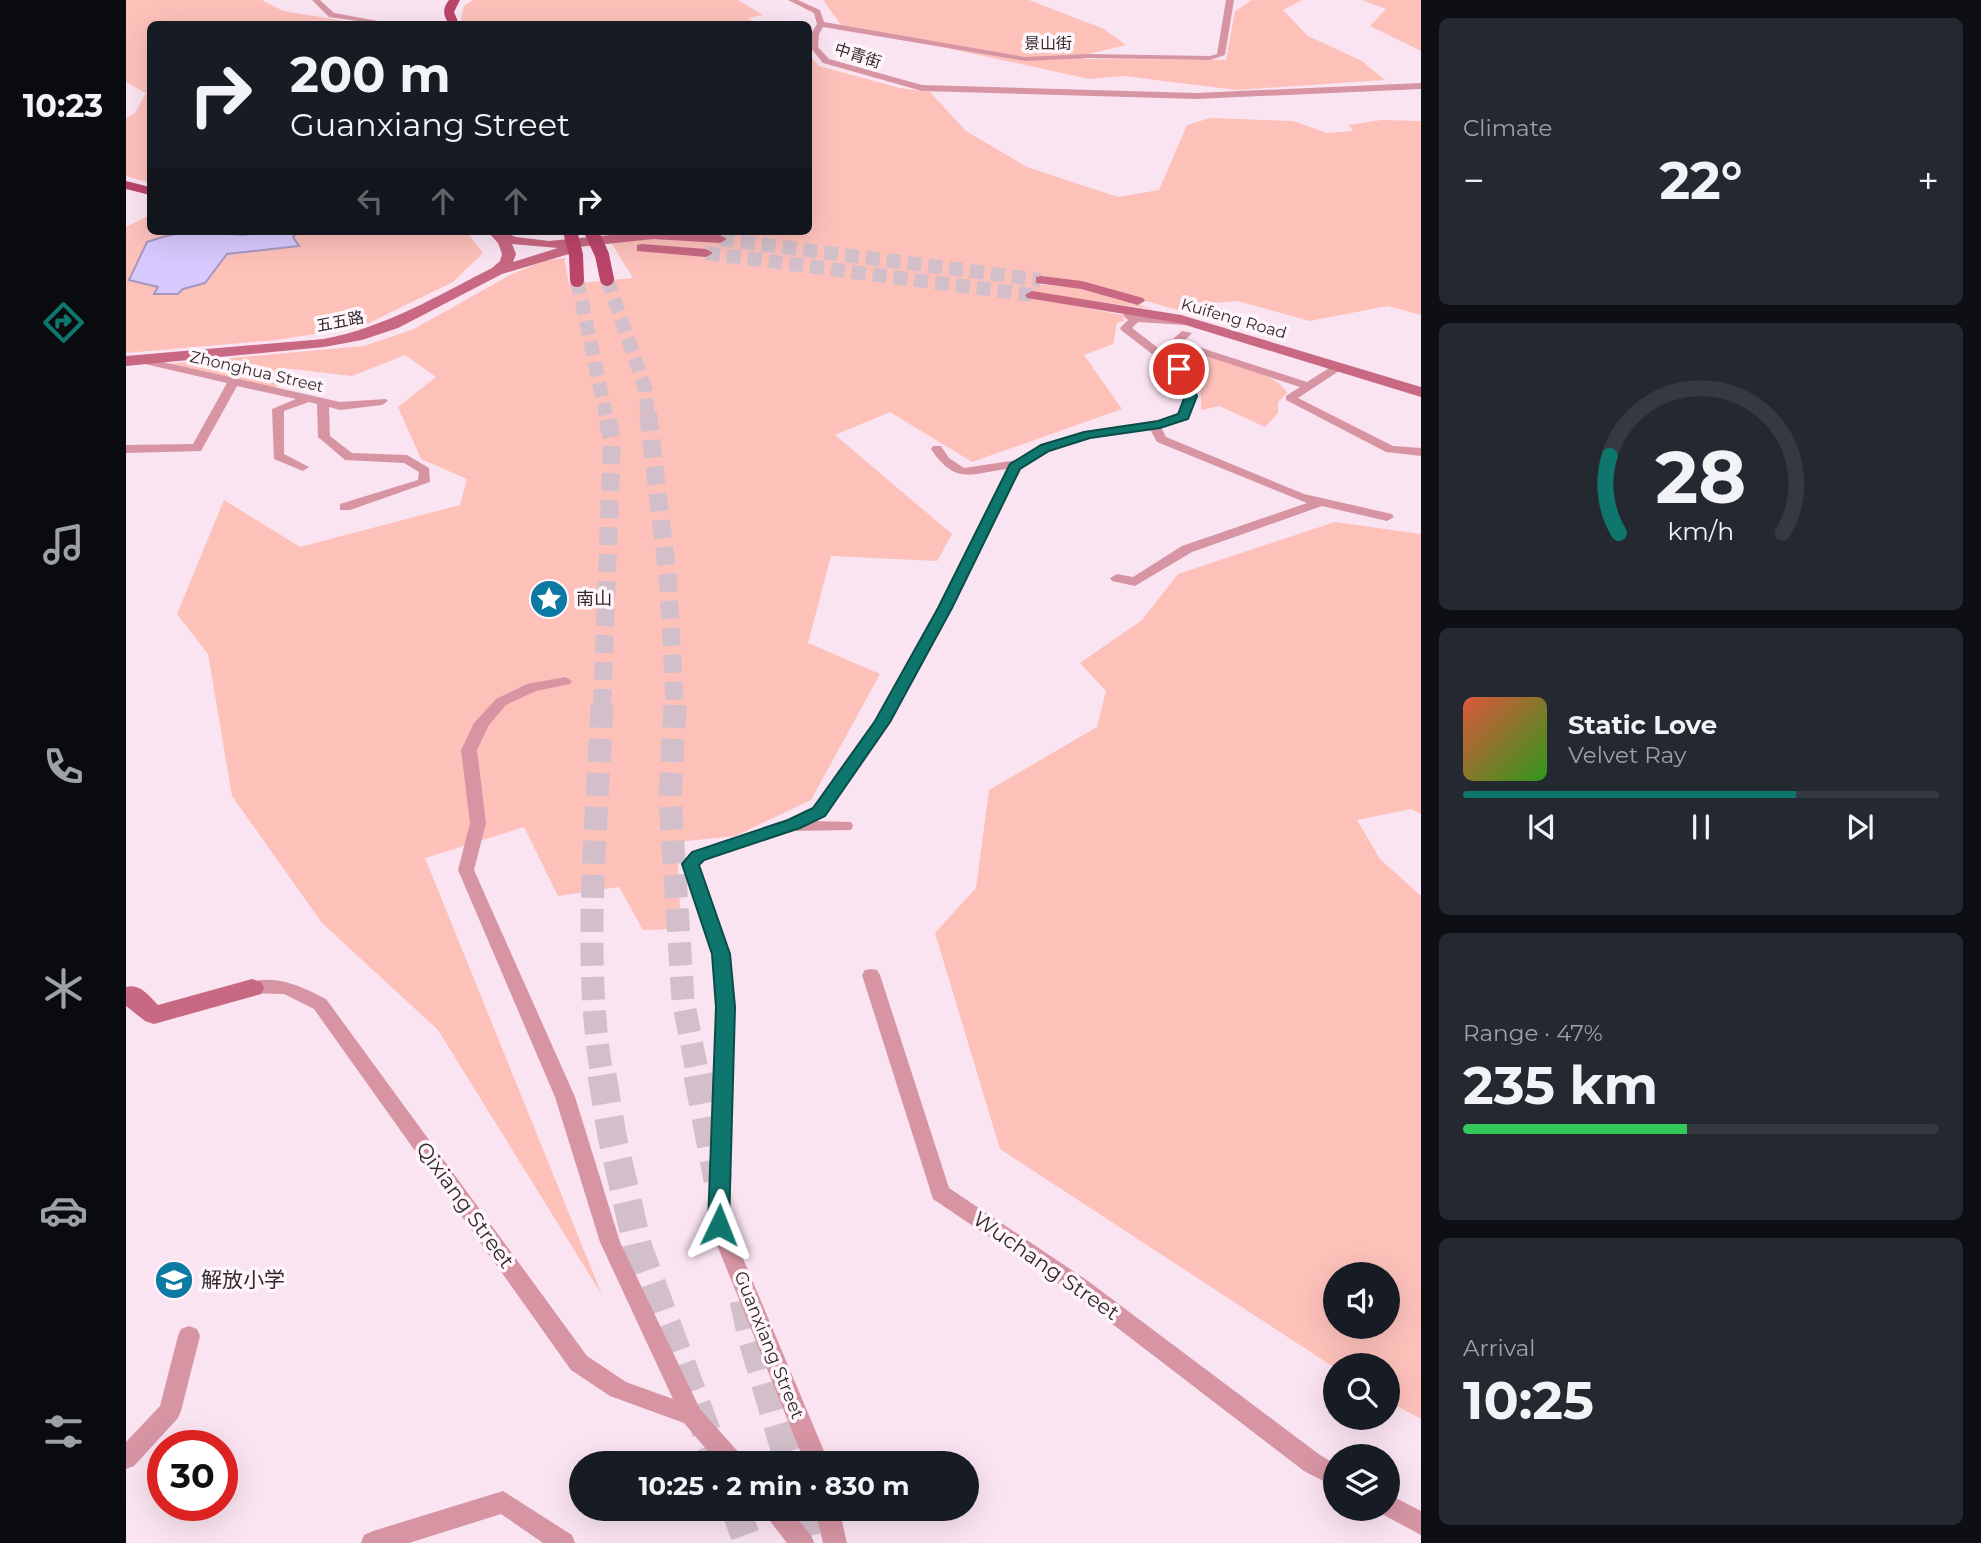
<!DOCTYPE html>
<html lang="en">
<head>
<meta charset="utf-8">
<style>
  :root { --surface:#171b24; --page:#242831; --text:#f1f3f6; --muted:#9ea1a6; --line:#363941; --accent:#0f766e }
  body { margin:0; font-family:Montserrat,"Noto Sans SC",sans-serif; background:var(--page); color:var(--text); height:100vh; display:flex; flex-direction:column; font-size:26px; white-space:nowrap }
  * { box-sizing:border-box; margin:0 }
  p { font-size:23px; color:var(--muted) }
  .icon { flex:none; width:38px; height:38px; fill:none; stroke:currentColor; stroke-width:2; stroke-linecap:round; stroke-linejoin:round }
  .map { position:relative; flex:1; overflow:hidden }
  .side { display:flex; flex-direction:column; gap:18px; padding:18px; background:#0d0f14; width:560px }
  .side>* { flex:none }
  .guide { position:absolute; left:21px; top:21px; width:665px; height:214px; border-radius:10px; box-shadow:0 7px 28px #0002; background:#171b24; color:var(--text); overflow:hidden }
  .tools { position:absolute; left:1197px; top:1262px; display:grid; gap:14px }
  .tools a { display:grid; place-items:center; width:77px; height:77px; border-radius:50%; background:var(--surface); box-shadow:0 7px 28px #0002; font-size:35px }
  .speed { position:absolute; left:21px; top:1430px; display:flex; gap:14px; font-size:35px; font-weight:700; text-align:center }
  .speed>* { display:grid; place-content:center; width:91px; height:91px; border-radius:50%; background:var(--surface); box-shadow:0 7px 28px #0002; line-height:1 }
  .speed .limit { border:10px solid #d22; background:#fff; color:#111 }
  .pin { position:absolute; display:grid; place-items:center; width:60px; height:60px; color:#fff; margin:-30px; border:4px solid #fff; border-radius:50%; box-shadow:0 2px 7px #0007 }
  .me { position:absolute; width:77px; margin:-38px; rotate:2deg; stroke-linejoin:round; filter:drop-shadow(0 0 5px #0008) }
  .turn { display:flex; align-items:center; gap:24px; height:147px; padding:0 28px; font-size:32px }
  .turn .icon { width:91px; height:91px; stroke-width:2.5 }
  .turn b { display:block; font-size:49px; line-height:60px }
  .lanes { display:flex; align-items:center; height:66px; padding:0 28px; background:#0003; justify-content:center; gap:35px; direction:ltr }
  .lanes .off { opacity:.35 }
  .big { font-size:52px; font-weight:700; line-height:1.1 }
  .side .tile { flex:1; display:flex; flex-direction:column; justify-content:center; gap:10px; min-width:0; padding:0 24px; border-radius:10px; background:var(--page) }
  .side .dial { align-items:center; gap:0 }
  .dial svg { height:182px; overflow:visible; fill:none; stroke:var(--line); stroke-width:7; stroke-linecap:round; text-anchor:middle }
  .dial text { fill:var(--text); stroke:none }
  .song { display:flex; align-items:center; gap:21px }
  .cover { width:84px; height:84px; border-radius:10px; background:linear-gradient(135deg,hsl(10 70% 55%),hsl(110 70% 35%)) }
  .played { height:7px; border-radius:4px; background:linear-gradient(90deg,var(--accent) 70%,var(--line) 70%) }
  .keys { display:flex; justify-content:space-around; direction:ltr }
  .heat { display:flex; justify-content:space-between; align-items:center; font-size:38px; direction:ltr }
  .charge { height:10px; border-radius:5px; background:linear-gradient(90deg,#34c759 47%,var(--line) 0) }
  .trip { position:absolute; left:443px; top:1451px; width:410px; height:70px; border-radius:35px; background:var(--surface); box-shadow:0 7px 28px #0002; font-weight:700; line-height:70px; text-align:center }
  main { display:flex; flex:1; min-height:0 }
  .menu { display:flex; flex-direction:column; width:126px; justify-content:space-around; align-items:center; background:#090b0e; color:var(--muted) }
  .menu .icon { width:49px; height:49px }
  .menu .on { color:var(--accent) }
  .menu b { font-size:32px; color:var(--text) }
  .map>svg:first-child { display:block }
  .green { fill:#fdc1ba; fill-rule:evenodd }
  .water { fill:#d8c9fe; stroke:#a699c0; stroke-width:2 }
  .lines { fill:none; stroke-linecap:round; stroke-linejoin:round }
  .secondary-tunnel { stroke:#d2bfca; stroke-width:14; stroke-dasharray:14 7; stroke-linecap:butt }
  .primary-tunnel-far3 { stroke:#d2bfca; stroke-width:14; stroke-dasharray:14 7; stroke-linecap:butt }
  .primary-tunnel-far2 { stroke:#d2bfca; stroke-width:18; stroke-dasharray:18 9; stroke-linecap:butt }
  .primary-tunnel-far1 { stroke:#d2bfca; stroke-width:23; stroke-dasharray:23 11; stroke-linecap:butt }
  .primary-tunnel { stroke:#d2bfca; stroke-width:29; stroke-dasharray:29 14; stroke-linecap:butt }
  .street { fill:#d795a4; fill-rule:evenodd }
  .secondary { fill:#c86882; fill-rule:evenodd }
  .primary { fill:#ba446a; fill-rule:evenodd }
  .primary-bridge { stroke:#ba446a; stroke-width:14 }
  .route { fill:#0f766e; stroke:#0a4d48; stroke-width:2 }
  .labels { text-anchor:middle; stroke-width:7; stroke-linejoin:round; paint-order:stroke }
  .far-street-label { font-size:16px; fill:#31292e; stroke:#fff6fb }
  .poi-label { font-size:18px; fill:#31292e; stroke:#fff6fb; text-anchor:start }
  .street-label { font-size:18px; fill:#31292e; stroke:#fff6fb }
  .near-street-label { font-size:21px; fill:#31292e; stroke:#fff6fb }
  .near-poi-label { font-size:21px; fill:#31292e; stroke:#fff6fb; text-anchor:start }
</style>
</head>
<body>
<main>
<nav class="menu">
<b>10:23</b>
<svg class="icon on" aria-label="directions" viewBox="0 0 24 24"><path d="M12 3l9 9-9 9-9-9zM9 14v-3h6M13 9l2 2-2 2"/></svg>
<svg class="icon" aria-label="music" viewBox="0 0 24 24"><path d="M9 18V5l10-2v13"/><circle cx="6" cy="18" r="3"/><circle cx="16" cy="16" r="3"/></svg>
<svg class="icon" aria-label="phone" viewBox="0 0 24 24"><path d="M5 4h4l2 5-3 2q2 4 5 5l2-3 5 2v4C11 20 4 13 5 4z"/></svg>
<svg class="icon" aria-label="climate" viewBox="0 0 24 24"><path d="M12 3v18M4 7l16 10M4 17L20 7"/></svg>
<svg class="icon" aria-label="car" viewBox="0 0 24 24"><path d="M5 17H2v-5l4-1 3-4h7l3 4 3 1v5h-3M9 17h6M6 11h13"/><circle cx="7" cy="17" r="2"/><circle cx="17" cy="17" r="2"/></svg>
<svg class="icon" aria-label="filters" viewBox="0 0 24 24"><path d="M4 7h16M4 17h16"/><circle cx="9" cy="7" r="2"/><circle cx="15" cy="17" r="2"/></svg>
</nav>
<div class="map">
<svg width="1295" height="1543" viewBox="0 0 1295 1543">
  <rect width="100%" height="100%" fill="#fae4f1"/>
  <g class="green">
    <path d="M0,0H136L157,11L237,24H24V183L0,176V118L9,113L20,93L0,82Z"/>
    <path d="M347,0H612L637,15L622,18L633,24H334L338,6Z"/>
    <path d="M697,0H903L978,29L1000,45L954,56L959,59L1100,60L1109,11L1126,0H1176L1157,10L1182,36L1236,61L1259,80L1110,90L998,76L963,79L715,25Z"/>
    <path d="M1236,0H1295V51L1244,26L1260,9Z"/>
    <path d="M683,55L693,66L774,88L804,92L840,131L901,167L992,197L1033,190L1061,125L1084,118L1167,121L1201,133L1227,131L1223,125L1255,120L1295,121V315L1262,306L1183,321L1112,301L1075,304L1062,313L961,284L911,278L909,284L951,288L1028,309L904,293L900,297L997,315L998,321L991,323L987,344L958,355L996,409L846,462L764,412L709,435L826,534L811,561L705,556L682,643L754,674L685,800L609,836L551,842L555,929L517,930L493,887L432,896L398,827L299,858L476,1295L312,1030L196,923L106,796L82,654L51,614L98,500L174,547L334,505L341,479L295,459L272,407L310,377L279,355L226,376L157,368L150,389L41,364L238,346L288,329L384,275L417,261L438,258L443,284L507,278L478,231H682Z"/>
    <path d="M24,215V231H340L357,253L327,282L235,327L150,340L0,353V227Z"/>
    <path d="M1063,351C1087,358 1151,371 1161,393L1152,402V413L1139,427L1093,406L1075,410C1076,383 1073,373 1052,356Z"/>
    <path d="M1209,522L1295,534V814L1285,809L1231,820L1254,859L1295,896V1419L1262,1401V1365H1209V1368L874,1149L809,933L850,888L863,790L971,727L980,691L954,663L1016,620L1052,574ZM1209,1274H1262V1326H1209Z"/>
  </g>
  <path class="water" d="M137,231H175L167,237L173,246L101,254L79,283L57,289L52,294H28L32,287L3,280L21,242C40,235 61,231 82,232C100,233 118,238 137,231Z"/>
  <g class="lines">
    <g class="secondary-tunnel">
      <path d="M594,239L915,280"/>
      <path d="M580,253L906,295"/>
    </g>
    <g class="primary-tunnel-far3">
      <path d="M481,279L519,388L522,415"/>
      <path d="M451,280L480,415"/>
    </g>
    <g class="primary-tunnel-far2">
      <path d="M522,413L542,580L549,707"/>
      <path d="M476,707L486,440L480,413"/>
    </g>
    <g class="primary-tunnel-far1">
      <path d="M476,705C471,825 456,958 476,1076"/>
      <path d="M549,705L544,799L557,1000L572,1076"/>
    </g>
    <g class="primary-tunnel">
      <path d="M476,1075L486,1136L512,1248L592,1463"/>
      <path d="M572,1075L592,1180"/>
      <path d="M618,1300L626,1337L663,1463"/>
      <path d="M609,1508L622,1543"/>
      <path d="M677,1508L687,1543"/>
    </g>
    <g class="street">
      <path d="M186,0H194L208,13L269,24H253L203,17Z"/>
      <path d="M662,0H672L694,10L698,22L899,57L962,54L1084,56L1091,54L1100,0H1108L1099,55L1084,60L962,58L899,61L697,27L693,34L692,47L703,59L796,85L1070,93L1295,83V89L1070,99L796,91L697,63L684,47L685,34L691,24L688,13Z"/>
      <path d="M1002,312L1011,316L1059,319L1064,322L1059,325L1012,322L1006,328L1057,367L1071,396L1061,420L1035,427L1040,437L1178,494L1266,514L1268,517L1261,521L1196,506L1066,552L1009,586L986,581L984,578L991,574L1007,577L1056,546L1181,503L1031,442L1024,429L964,438L923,451L894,468L826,608L765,722L699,816L687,821L725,822L727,826L725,830L663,831L578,860L573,865L604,954L609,1007L603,1225L703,1463H679L583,1225L591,1007L586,954L556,864L566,852L662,820L687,808L750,721L812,608L881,469C844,474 829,485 805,449L807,446H815L823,458L838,468L891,460L915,445L958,432L1032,421L1052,415L1059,396L1048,371L995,330L994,328L1002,320L997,315Z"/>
      <path d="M1056,331L1066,333L1059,340L1060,343L1181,382L1208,365H1216V369L1172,398L1267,446L1295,448V456L1260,452L1160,400V396L1174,387L1052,347L1047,339Z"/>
      <path d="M10,356L214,402L260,399L262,401L256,405L214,410L203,407L204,436L226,453L281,455L303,468L304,482L224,510H214V504L292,480L293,472L278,463L219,460L192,437L191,404L183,402L158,411V454L183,467L177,471L148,459L146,409L170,399L111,386L75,451L0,453V445L67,444L101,383L6,361L4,359Z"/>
      <path d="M439,677L446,681L444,684L410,691L380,705L363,725L351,750L360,823L348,870L449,1097L494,1242L574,1409L615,1455L619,1463H592L558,1423L484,1396L445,1370L188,1009L158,994L120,993L117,988L120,983C150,974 174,986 200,999L461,1356L500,1382L547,1399L474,1242L429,1097L332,870L344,823L335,750L348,723L370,699L401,684Z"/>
      <path d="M745,969L751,970L754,975L823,1188L962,1281L1194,1455L1209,1464V1487L1178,1471L946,1293L807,1199L736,975L739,970Z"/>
      <path d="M63,1326L71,1329L74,1336L55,1411L52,1418L8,1466L0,1469V1442L34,1406L52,1336L55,1329Z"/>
      <path d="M377,1491L446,1535L449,1543H417L375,1514L283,1543H235L238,1535L247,1531Z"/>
      <path d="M1262,1494L1295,1511V1535L1254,1513L1252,1508H1262Z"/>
      <path d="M634,1508H662L685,1535L688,1543H661Z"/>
      <path d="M689,1508H713L721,1543H697Z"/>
    </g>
    <g class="secondary">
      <path d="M361,231H375L390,237L423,241L527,231L594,235L601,239L594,243L527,239L442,248L445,251L443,254L376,274L272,328L236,340L198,347L0,366V356L198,339C260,327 311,296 366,268L374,261L376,254L372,243ZM386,244L432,248L387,262L390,254Z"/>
      <path d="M516,244L580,249L587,253L580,257L511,251V245Z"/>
      <path d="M915,276L956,281L1017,298L1019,301L1012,305L955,289L910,283V277Z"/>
      <path d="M906,291L1055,315L1295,387V397L1053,323L901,298L899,295Z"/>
      <path d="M126,979L135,982L138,988L135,994L28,1024L19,1021L0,1006V987C14,983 23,996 32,1005Z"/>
    </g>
    <g class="primary">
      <path d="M323,0H334L328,12L333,24H323C317,15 316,9 323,0Z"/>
      <path d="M0,181L24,187V195L0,189Z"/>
    </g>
    <g class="primary-bridge">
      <path d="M444,231L450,255L451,280"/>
      <path d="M465,231L476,255L481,279"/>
    </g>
  </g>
  <path class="route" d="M1049,366H1057L1071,396L1062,419L1034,428L964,438L923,451L894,469L826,608L764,722L699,816L674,828L578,860L573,865L604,954L609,1007L603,1225L600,1231L593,1234L586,1231L582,1225L590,1007L586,954L556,864L566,852L662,820L687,808L749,721L812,608L884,464L915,445L958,432L1032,421L1052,414L1059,396L1047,369Z"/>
  <defs>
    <g id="sight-disc" transform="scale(2.0125)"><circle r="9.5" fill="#0c7aa3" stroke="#fff6fb"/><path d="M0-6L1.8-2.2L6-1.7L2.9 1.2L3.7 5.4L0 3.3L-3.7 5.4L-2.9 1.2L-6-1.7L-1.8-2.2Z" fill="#fff"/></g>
    <g id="school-disc" transform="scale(2.0125)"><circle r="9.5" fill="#0c7aa3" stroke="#fff6fb"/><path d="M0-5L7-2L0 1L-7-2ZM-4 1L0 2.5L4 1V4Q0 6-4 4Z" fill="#fff"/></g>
  </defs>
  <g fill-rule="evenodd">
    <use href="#sight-disc" x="423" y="599"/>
    <use href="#school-disc" x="48" y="1280"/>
  </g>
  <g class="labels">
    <g class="far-street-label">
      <text x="922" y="49">景山街</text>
      <text transform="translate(732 55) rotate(18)" y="6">中青街</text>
      <text transform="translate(1108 318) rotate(16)" y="6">Kuifeng Road</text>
      <text transform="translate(214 321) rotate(-11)" y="6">五五路</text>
      <text transform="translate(131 371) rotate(13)" y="6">Zhonghua Street</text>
    </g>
    <g class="poi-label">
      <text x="450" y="605">南山</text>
    </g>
    <g class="street-label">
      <text transform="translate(643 1345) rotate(68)" y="6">Guanxiang Street</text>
    </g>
    <g class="near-street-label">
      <text transform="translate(339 1205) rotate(54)" y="7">Qixiang Street</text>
      <text transform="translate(920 1266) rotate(35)" y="7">Wuchang Street</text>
    </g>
    <g class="near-poi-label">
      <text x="75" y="1287">解放小学</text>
    </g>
  </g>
</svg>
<div class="tools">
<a><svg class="icon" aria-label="sound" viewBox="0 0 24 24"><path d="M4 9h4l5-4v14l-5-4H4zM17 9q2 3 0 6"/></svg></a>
<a><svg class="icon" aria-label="search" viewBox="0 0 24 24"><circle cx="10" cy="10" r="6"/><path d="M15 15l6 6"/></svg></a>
<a><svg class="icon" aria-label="layers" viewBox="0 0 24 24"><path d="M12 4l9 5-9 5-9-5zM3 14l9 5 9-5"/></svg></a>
</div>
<div class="speed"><div class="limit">30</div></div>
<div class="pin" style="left:1053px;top:369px;background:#d93025"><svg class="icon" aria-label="arrive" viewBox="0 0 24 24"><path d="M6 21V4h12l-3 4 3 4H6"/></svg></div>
<svg class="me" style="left:593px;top:1225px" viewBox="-20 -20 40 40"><path d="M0-17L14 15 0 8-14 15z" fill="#0f766e" stroke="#fff" stroke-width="4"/></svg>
<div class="trip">10:25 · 2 min · 830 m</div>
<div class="guide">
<div class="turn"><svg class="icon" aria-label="right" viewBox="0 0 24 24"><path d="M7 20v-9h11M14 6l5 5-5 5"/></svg><div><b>200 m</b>Guanxiang Street</div></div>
<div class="lanes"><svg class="icon off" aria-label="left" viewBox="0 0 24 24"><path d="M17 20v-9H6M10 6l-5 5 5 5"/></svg><svg class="icon off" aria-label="ahead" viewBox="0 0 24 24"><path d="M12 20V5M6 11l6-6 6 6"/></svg><svg class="icon off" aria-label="ahead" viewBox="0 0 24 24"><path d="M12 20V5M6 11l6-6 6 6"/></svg><svg class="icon" aria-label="right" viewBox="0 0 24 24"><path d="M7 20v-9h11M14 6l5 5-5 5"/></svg></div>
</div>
</div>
<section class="side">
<div class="tile"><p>Climate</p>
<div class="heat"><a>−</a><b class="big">22°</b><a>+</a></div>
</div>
<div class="tile dial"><svg viewBox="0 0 100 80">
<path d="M14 69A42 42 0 1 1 86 69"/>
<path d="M14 69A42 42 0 0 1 10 35" stroke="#0f766e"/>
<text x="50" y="56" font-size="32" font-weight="700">28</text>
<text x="50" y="72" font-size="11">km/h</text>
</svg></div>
<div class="tile">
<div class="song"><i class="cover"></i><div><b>Static Love</b><p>Velvet Ray</p></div></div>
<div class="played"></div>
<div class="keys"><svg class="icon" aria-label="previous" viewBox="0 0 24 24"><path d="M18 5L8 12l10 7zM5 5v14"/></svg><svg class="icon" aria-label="pause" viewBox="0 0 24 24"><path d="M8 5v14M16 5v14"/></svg><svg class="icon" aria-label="next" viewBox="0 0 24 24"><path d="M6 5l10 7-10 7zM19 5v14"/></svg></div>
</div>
<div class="tile"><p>Range · 47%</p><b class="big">235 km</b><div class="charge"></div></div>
<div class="tile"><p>Arrival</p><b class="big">10:25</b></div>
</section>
</main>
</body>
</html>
